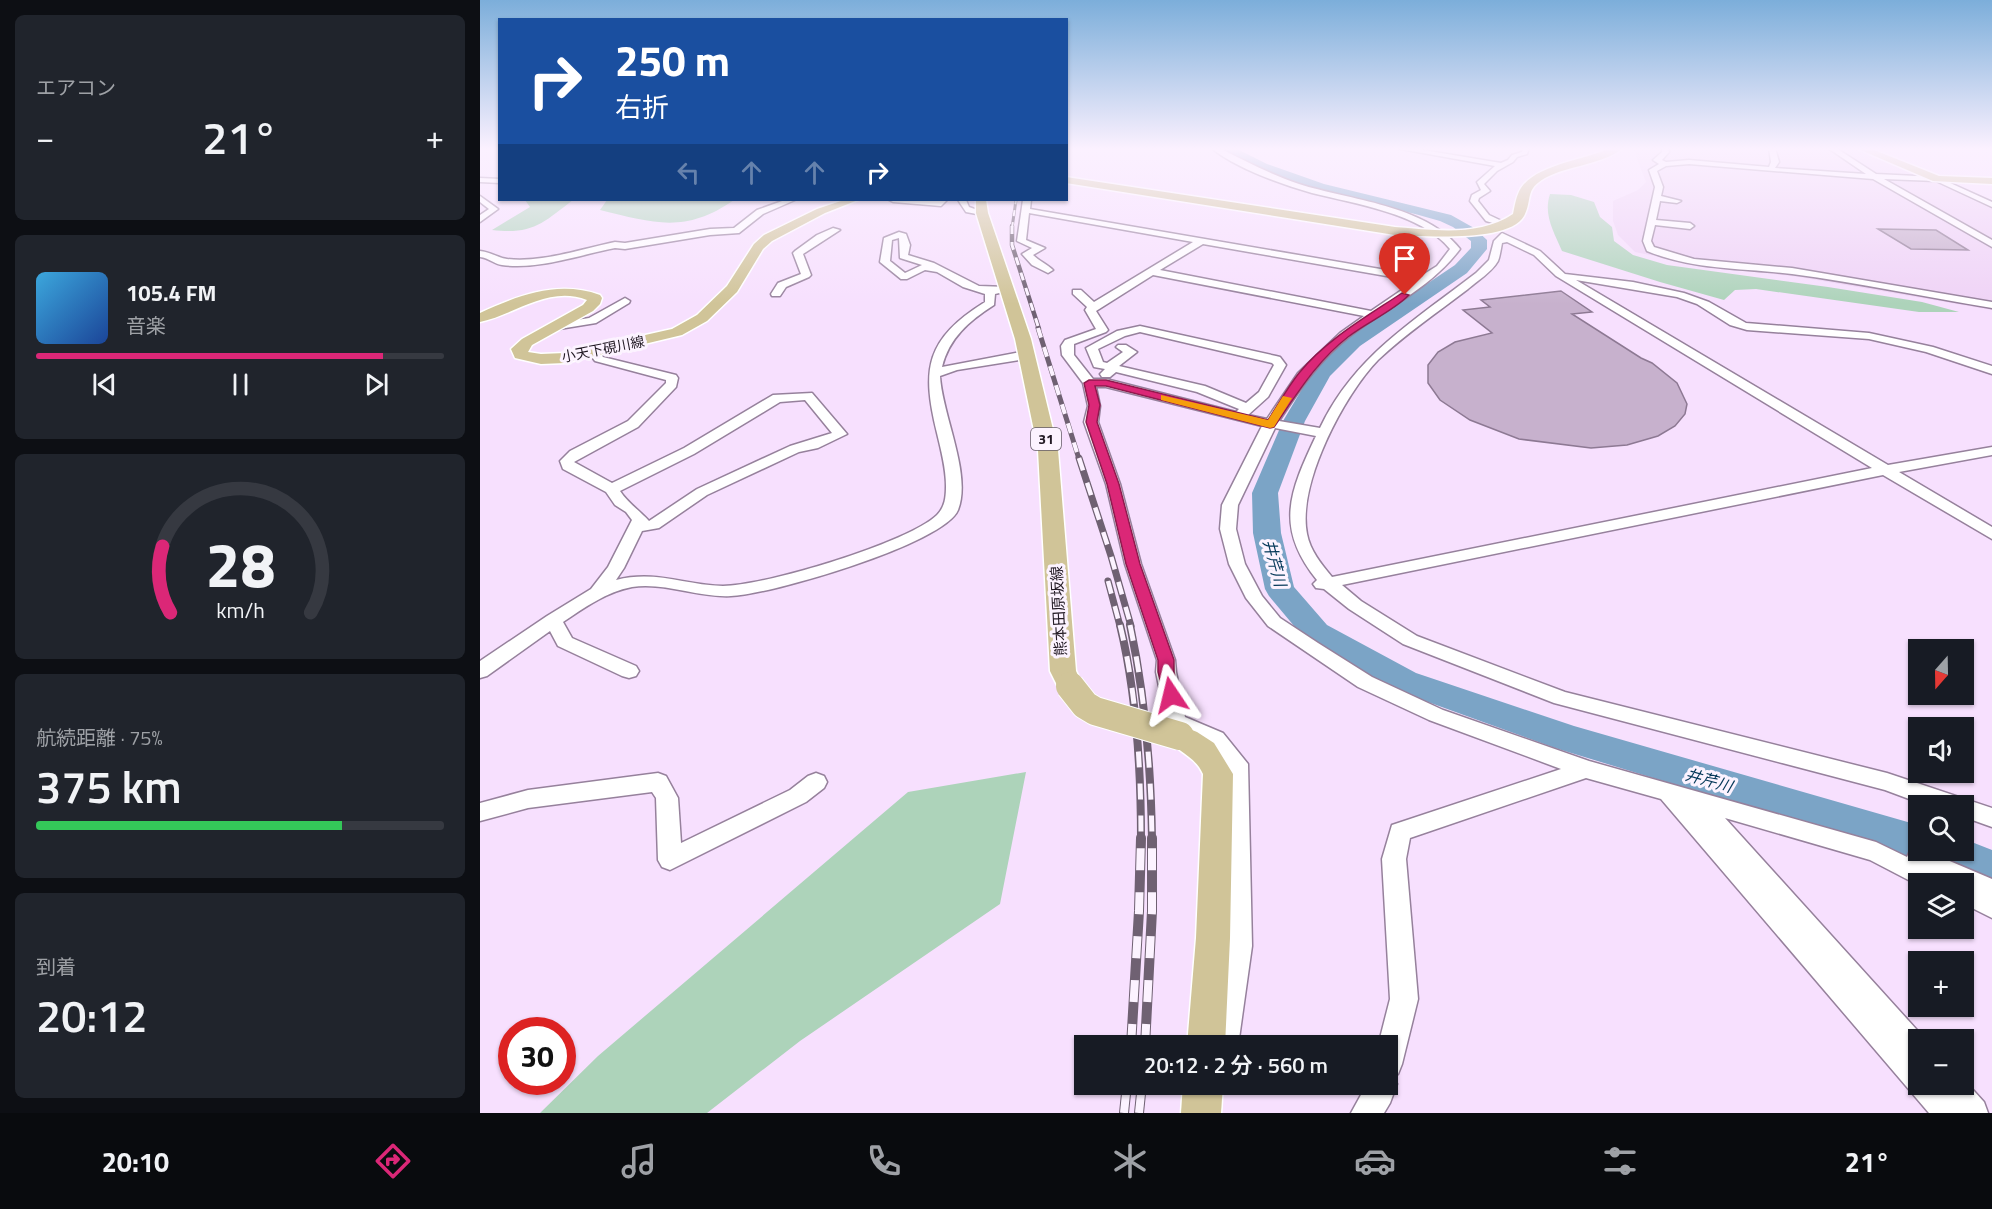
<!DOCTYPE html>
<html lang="ja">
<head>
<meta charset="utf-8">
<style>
  :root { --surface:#171b24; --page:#20242c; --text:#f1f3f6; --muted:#9ea1a6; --line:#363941; --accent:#db2777 }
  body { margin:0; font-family:"Titillium Web","Noto Sans JP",sans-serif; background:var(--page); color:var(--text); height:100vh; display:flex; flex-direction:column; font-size:22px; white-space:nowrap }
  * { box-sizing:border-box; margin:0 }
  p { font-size:20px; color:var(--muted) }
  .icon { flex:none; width:33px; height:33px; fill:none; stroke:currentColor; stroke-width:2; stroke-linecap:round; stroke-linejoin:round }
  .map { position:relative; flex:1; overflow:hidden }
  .sheet { display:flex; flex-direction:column; gap:15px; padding:15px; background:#0d0f14; width:480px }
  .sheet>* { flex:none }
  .guide { position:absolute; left:18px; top:18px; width:570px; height:183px; border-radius:0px; box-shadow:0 2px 4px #0004; background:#1a4fa0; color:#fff; overflow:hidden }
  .needle { width:39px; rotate:200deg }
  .fabs { position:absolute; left:1428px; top:639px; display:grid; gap:12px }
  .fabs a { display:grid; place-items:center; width:66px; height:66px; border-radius:0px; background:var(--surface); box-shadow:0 2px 4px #0004; font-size:30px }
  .speed { position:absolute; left:18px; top:1017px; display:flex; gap:12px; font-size:30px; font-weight:700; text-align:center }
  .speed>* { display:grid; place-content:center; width:78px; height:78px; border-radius:50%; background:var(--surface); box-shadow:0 2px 4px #0004; line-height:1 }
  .speed .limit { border:9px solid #d22; background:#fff; color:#111 }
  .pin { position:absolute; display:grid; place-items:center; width:51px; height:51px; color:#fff; margin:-62px -26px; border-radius:50% 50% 50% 0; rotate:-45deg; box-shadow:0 0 6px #0007 }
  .pin .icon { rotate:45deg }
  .me { position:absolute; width:66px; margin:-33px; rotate:350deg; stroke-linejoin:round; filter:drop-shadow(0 0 4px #0008) }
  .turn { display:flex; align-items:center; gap:21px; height:126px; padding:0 18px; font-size:27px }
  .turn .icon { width:78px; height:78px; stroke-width:2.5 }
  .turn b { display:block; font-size:42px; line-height:51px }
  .lanes { display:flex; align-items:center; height:57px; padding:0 18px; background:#0003; justify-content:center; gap:30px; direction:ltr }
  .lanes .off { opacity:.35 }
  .big { font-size:45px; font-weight:600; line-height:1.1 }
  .sheet .widget { flex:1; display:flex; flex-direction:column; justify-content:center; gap:9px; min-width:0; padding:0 21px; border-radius:9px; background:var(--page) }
  .sheet .dial { align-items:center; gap:0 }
  .dial svg { height:156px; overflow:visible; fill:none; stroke:var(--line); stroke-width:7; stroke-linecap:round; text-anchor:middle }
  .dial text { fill:var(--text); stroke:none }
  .song { display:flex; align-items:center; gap:18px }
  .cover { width:72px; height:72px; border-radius:9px; background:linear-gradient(135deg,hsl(200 70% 55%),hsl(220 70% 35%)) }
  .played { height:6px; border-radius:3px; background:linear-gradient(90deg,var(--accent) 85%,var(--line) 85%) }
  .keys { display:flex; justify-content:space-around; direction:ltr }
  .heat { display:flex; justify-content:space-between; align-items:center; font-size:33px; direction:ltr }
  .charge { height:9px; border-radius:4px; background:linear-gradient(90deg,#34c759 75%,var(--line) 0) }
  .trip { position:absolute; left:594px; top:1035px; width:324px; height:60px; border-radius:0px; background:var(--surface); box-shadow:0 2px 4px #0004; font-weight:600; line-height:60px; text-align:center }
  .dock { display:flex; height:96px; justify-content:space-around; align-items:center; background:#090b0e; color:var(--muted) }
  .dock .icon { width:42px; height:42px }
  .dock .active { color:var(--accent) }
  .dock b { font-size:27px; color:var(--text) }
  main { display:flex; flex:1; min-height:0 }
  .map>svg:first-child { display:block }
  .built { fill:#efd3f6 }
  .green { fill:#add3ba }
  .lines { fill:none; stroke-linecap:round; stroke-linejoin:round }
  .river { fill:#7ba4c6; fill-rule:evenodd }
  .building { fill:#c7b1cd; stroke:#8d7993; stroke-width:1.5 }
  .minor-casing { stroke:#96819c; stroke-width:3 }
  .major-casing { stroke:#fff; stroke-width:3 }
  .minor { fill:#fff; fill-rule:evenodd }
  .major { fill:#d0c498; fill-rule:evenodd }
  .rail-far5-casing { stroke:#6f6172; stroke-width:3 }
  .rail-far4-casing { stroke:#6f6172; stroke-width:4.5 }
  .rail-far3-casing { stroke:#6f6172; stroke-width:5 }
  .rail-far2-casing { stroke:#6f6172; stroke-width:7 }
  .rail-far1-casing { stroke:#6f6172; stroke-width:8 }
  .rail-casing { stroke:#6f6172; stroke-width:10 }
  .rail-far5 { stroke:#fcf3ff; stroke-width:2; stroke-dasharray:6; stroke-linecap:butt }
  .rail-far4 { stroke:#fcf3ff; stroke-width:3; stroke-dasharray:8; stroke-linecap:butt }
  .rail-far3 { stroke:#fcf3ff; stroke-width:4; stroke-dasharray:10; stroke-linecap:butt }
  .rail-far2 { stroke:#fcf3ff; stroke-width:4.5; stroke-dasharray:13; stroke-linecap:butt }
  .rail-far1 { stroke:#fcf3ff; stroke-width:5; stroke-dasharray:16; stroke-linecap:butt }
  .rail { stroke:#fcf3ff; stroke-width:8; stroke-dasharray:22; stroke-linecap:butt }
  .major-bridge-casing { stroke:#fff; stroke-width:30; stroke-linecap:butt }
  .major-bridge { stroke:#d0c498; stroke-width:28 }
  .route { fill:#db2777; stroke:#8e194d; stroke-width:1.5 }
  .slow { fill:#f59e0b }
  .labels { text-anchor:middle; stroke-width:6; stroke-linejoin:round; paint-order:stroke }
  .far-street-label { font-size:14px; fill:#221a24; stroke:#fcf3ff }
  .shield { fill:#fcf3ff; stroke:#635b66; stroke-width:1.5 }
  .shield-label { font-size:14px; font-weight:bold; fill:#221a24 }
  .street-label { font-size:15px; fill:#221a24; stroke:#fcf3ff }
  .water-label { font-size:16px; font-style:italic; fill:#033758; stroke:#fcf3ff }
</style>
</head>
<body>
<main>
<section class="sheet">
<div class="widget"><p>エアコン</p>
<div class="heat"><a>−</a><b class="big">21°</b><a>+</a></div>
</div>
<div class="widget">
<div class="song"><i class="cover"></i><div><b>105.4 FM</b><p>音楽</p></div></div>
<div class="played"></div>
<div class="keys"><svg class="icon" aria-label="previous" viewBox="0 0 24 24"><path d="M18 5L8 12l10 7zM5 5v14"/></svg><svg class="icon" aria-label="pause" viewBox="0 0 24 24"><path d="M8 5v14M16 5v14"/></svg><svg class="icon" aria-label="next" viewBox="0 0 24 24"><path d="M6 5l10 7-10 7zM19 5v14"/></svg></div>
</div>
<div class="widget dial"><svg viewBox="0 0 100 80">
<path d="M14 69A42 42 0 1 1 86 69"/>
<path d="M14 69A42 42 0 0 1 10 35" stroke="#db2777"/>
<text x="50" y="56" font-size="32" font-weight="700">28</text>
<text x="50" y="72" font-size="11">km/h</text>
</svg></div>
<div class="widget"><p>航続距離 · 75%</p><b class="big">375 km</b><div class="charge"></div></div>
<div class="widget"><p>到着</p><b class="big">20:12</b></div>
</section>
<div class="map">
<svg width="1512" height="1113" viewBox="0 0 1512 1113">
  <rect width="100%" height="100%" fill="#f7e0fe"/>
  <path class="built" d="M1153,148H1372L1441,174L1512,208V310L1319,277L1224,266L1155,252L1138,235L1133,221V201L1158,190L1166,182Z"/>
  <g class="green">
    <path d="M1070,194L1091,195L1114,202L1120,217L1132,227L1134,241L1153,255L1187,265L1348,287L1442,302L1479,312H1439L1276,289L1255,290L1244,300L1180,282L1082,251C1074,232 1063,215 1070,194Z"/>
    <path d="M45,200H93C63,223 52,235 12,230L50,207Z"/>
    <path d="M127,200H254C205,234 174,223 120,210Z"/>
    <path d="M546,772L520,904L320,1041L227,1113H60L118,1056L428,792Z"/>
  </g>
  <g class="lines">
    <path class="river" d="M740,148H755L787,164L844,184L971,215L994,228L1007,240V249L987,273L880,346L850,376L825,421L798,493L801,533L814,587L847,625L936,673L1094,726L1438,825V850H1484V839L1512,850V886L1452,862L1448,856L1438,859L1075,748L912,689L825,639L789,596L785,589L773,533L772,493L803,421L834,369L866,338L975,265L991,248V241L973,227L960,221C898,202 832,195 772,167C762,161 748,156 740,148Z"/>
  </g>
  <g class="building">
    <path d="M1398,229L1456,230L1488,250L1431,249Z"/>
    <path d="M1081,291L1112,312L1092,314L1161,358L1172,363L1197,383L1207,404L1205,414L1195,426L1178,436L1147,445L1111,448L1039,439L990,420L960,400L948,383V365L958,352L975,342L1012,333L983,310L1010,307L1001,300Z"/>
  </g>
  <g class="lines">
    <g class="minor-casing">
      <g id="minor">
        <path d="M731,148H739C765,161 792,175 819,184C869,200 946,205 980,249C951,288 906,308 870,336C840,359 819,390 799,421L840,428C874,356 934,321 996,273L1009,260L1014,241L1022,233L1060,251L1085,274L1153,282L1204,293L1229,302L1266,323L1389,333L1453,347L1512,366V374L1446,352L1389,339L1267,330L1250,325L1217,304L1197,297L1096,280L1408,465L1512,447V455L1419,472L1512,527V539L1403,475L862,585L881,601L937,636L1085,692L1407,773L1512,808V827L1484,817V806H1448L1405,790L1074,703L923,644L869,609L844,589L836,588L833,584L837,580C794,527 810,491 836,436L795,428L758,505L756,529L765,564L782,596L800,618L838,643L892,677L963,710L1109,761L1396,842L1427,857L1430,851L1438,848V850L1446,851L1512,879V918L1484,904V884L1438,885L1390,860L1245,818L1446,1040H1438V1084H1484V1080L1504,1102L1508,1113H1449L1181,799L1106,778L930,838L926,859L938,999L922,1064L918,1074L913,1076L917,1084L910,1103L904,1113H871L887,1084H908V1046H898L910,999L902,859L912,825L1081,769L949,720L878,687L788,626L766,598L749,564L740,529L742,505L782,426L626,387H616L620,406L618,422L640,484L661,564L695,660L696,672L705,717L743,733L768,764L772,946L758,1046H730L746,946V766L729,745L689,726L686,721L676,672L677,660L645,564L626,484L604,422L608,406L603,383L582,355L581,346L585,340L616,329L605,310L607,307L593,294V290H601L614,302L713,242L549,213L546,240L565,248L553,255C559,261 567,264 573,270L568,273L552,265L542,254L552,248L537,241L543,200H551L550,209L941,276L957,266L970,249C941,213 875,204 832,193C800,184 756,168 731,148ZM1027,242L1054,255L1076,276L1392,468L852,577C841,564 830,550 827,534C817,484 864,395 898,360C925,334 958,312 988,289C997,281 1012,272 1018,261C1020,256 1021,248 1022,243ZM723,244L935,281L891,311L680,270ZM673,275L884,316L860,333L818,373L787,419L768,415L788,397L806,365L800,357L796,356L660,326L637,331L606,348L614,367L625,369L620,374L622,377H630L636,372L717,392L759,409L756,412L626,379H613L594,355V344L626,332L628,330L616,311ZM660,332L792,363L794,365L779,392L766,403L725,386L639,366L657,352L646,345H638L636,347L643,352L627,363L623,362L618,349L645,336Z"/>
        <path d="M915,148H931L1021,163L1028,160L1032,155L1042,152L1043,148H1049L1047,154L1037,157L1033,162L1017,171L1004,184L1010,191L999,198L998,201L1009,215L1026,223V227L1006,221L990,201L992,195L1001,190L997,182L1015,166Z"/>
        <path d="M1182,148H1188L1189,152L1182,160L1186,162L1209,160L1289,167L1291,162L1289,148H1295L1299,162L1295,168L1386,174L1348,148H1356L1396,174L1457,177L1512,202V207L1456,181L1404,179L1512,240V247L1393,179L1209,164L1186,166L1177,171L1183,187L1181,196L1201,201L1197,203L1180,201L1176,220L1210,223L1214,226L1210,229L1175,225L1171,241L1174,247L1214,259L1312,268L1512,302V308C1445,297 1379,283 1312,274C1263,268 1213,270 1167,251L1163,241L1175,187L1169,170L1179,164L1173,160L1182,152Z"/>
        <path d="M0,178L20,179V183L0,182Z"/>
        <path d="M0,196L18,209L0,222V215L9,209L0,202Z"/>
        <path d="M305,200H315L283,214L259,233L230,235L145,249L135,248C99,255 58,270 22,265C14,264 9,258 0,257V251C11,252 18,258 27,259C62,263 101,249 135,242L145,243L230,229L254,228L277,210Z"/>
        <path d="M409,200H467L461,206L413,202Z"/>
        <path d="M478,200H486L489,207L506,213L502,215L486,212Z"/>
        <path d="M353,228L360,230L323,254L331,275L329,277L306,287L300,296H292L291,294L298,283L321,274L313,253L315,251L337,235Z"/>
        <path d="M419,232L426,234L430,245L428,255L454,263L499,286L527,287L532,290L515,294L514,305C489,321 469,338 462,367L546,351L552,355L546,359L477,370L460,376C462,415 492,474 478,510C464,544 289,595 251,596C218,598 185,582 152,587C126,592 104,608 83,622L92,638L156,666L159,671L156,676L149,678L142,676L78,646L70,631L7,676L0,678V661L67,616L111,589L128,567L152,520L146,512L135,505L126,492L83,469L80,461L90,451L148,421L186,383V380L115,361L108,352L110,350H118L123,357L196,375L198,378L196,387L158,427L94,462L132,483L204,448L293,395L332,393L367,434L338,448L319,452L227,495L179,528L162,531L144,568L136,580C176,570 204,585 243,586C284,586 428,543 457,515C465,507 466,497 466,486C466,468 461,450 457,433C441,368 446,339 505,302V294L483,287L457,272L445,270L427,279H421L400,262L404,238ZM419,238L420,258L442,265L425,273L410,261L412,240ZM325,400L352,433L310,446L217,489L169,521C161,512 147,502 140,491L214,454L300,402Z"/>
        <path d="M145,298L150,301L149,303L116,323L73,330L67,327L73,324L109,318Z"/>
        <path d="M178,773L186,776L198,798L201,843L310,790L328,776L336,773L344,776L347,782L344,788L326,802L190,870L182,867L178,860L176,798L172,792L48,808L0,821V803L48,790Z"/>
      </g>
    </g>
    <g class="major-casing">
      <g id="major">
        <path d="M1130,148H1143C1122,165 1089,165 1065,178C1044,190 1053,199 1044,216C1029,243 942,236 915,235L586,183V177L915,227C954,230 999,237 1033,214C1035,205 1036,196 1041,188C1057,164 1106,160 1130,148Z"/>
        <path d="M1376,148H1389L1459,176L1512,178V184L1453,181Z"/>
        <path d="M364,200H378L345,213L292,241L283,249L257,292L227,321L202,335L85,363L61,364L35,358L31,349L42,339L103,305L107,300C69,285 36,314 0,322V313C39,295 78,280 120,295L122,298L120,304L113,311L52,345L48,352L61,354L85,353L192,329L217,315L247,286L274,244L284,235L337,209Z"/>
        <path d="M496,200H506L508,213L551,339L578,450L596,671L603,686L599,693L590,696L581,693L570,671L558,450L535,339L496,213Z"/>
        <path d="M700,725L717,732L734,743L753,774L750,938L745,1046H707L716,938L723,774C714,754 695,752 686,736L690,728Z"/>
        <path d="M703,1084H743L741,1113H701Z"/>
      </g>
    </g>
    <use href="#minor" class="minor"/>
    <use href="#major" class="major"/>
    <g class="rail-far5-casing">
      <path id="rail-far5" d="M532,228L536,200"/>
    </g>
    <g class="rail-far4-casing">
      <path id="rail-far4" d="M532,226V245L559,329"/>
    </g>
    <g class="rail-far3-casing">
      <path id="rail-far3" d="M558,328L599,459"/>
    </g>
    <g class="rail-far2-casing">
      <g id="rail-far2">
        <path d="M599,458L631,556L651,626"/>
        <path d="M628,581L640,626"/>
      </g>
    </g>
    <g class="rail-far1-casing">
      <g id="rail-far1">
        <path d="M640,625C657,695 661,768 661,840"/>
        <path d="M650,625C665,695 671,767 672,840"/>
      </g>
    </g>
    <g class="rail-casing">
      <g id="rail">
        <path d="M651,1046L659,911L661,838"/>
        <path d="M665,1046L672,911V838"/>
        <path d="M644,1113L647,1084"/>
        <path d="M659,1113L662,1084"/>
      </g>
    </g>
    <use href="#rail-far5" class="rail-far5"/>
    <use href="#rail-far4" class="rail-far4"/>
    <use href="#rail-far3" class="rail-far3"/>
    <use href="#rail-far2" class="rail-far2"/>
    <use href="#rail-far1" class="rail-far1"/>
    <use href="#rail" class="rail"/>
    <g class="major-bridge-casing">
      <path id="major-bridge" d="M590,686L605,705L615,711L700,736"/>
    </g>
    <use href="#major-bridge" class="major-bridge"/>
  </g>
  <linearGradient id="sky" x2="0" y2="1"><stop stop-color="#7caeda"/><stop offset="0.49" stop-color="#fbf1ff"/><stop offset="1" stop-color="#fbf1ff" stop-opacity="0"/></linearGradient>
  <rect width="1512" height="304" fill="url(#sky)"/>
  <path class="route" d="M922,293L929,295C912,312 887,322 868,337C836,362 817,394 794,427L790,428L626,386H615L620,405L617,422L639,484L660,564L694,660V672L699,695L697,699H685L678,672V660L646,564L627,484L606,422L609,405L604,383L609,380H626L788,420C798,405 807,388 819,373C847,339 886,317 922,293Z"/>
  <path class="slow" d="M681,395L788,420L803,396L812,398L794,427L790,428L681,400Z"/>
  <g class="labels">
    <g class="far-street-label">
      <text transform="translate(123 349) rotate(-11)" y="5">小天下硯川線</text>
    </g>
    <rect class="shield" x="551" y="428" width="30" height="22" rx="4.5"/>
    <g class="shield-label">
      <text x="566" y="444">31</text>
    </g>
    <g class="street-label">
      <text transform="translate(579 611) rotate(-93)" y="5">熊本田原坂線</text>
    </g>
    <g class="water-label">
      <text transform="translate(795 563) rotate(75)" y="6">井芹川</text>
      <text transform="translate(1229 780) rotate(16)" y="6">井芹川</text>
    </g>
  </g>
</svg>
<div class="fabs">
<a><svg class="needle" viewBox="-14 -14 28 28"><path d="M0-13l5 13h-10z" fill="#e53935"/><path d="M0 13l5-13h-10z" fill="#9ea1a6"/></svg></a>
<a><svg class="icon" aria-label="sound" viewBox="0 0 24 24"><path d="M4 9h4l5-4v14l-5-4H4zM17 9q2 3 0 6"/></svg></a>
<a><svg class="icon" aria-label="search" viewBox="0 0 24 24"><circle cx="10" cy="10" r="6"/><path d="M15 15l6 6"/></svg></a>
<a><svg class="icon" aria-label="layers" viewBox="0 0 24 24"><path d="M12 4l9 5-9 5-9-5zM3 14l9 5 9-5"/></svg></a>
<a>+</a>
<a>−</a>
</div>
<div class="speed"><div class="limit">30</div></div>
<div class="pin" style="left:925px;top:295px;background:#d93025"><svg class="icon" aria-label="arrive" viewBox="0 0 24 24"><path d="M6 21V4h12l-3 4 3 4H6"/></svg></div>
<svg class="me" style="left:691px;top:695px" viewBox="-20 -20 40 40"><path d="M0-17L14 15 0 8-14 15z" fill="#db2777" stroke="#fff" stroke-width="4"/></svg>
<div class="trip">20:12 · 2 分 · 560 m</div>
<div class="guide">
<div class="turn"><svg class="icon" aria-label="right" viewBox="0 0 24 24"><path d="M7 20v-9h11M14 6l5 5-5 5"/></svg><div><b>250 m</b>右折</div></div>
<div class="lanes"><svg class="icon off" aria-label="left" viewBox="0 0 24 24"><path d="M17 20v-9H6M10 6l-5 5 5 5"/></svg><svg class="icon off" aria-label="ahead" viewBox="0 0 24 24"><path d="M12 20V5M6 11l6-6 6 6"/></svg><svg class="icon off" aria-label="ahead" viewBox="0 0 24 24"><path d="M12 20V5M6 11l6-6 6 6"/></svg><svg class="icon" aria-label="right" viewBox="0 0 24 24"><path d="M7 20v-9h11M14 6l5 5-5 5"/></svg></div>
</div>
</div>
</main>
<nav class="dock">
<b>20:10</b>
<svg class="icon active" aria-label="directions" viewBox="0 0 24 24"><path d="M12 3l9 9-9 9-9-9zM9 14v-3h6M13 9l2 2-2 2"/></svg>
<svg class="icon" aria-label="music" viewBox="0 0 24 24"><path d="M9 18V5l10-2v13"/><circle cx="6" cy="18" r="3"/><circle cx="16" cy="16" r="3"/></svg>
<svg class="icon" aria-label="phone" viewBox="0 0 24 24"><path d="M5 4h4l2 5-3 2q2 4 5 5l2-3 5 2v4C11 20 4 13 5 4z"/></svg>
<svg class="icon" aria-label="climate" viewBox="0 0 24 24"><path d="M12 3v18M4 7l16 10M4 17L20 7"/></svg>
<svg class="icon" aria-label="car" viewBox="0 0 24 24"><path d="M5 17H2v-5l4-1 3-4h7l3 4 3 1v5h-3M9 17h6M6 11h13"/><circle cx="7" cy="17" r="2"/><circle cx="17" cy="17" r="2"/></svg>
<svg class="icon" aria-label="filters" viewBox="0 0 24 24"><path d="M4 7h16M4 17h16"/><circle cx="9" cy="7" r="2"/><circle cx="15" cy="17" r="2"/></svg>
<b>21°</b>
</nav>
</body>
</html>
